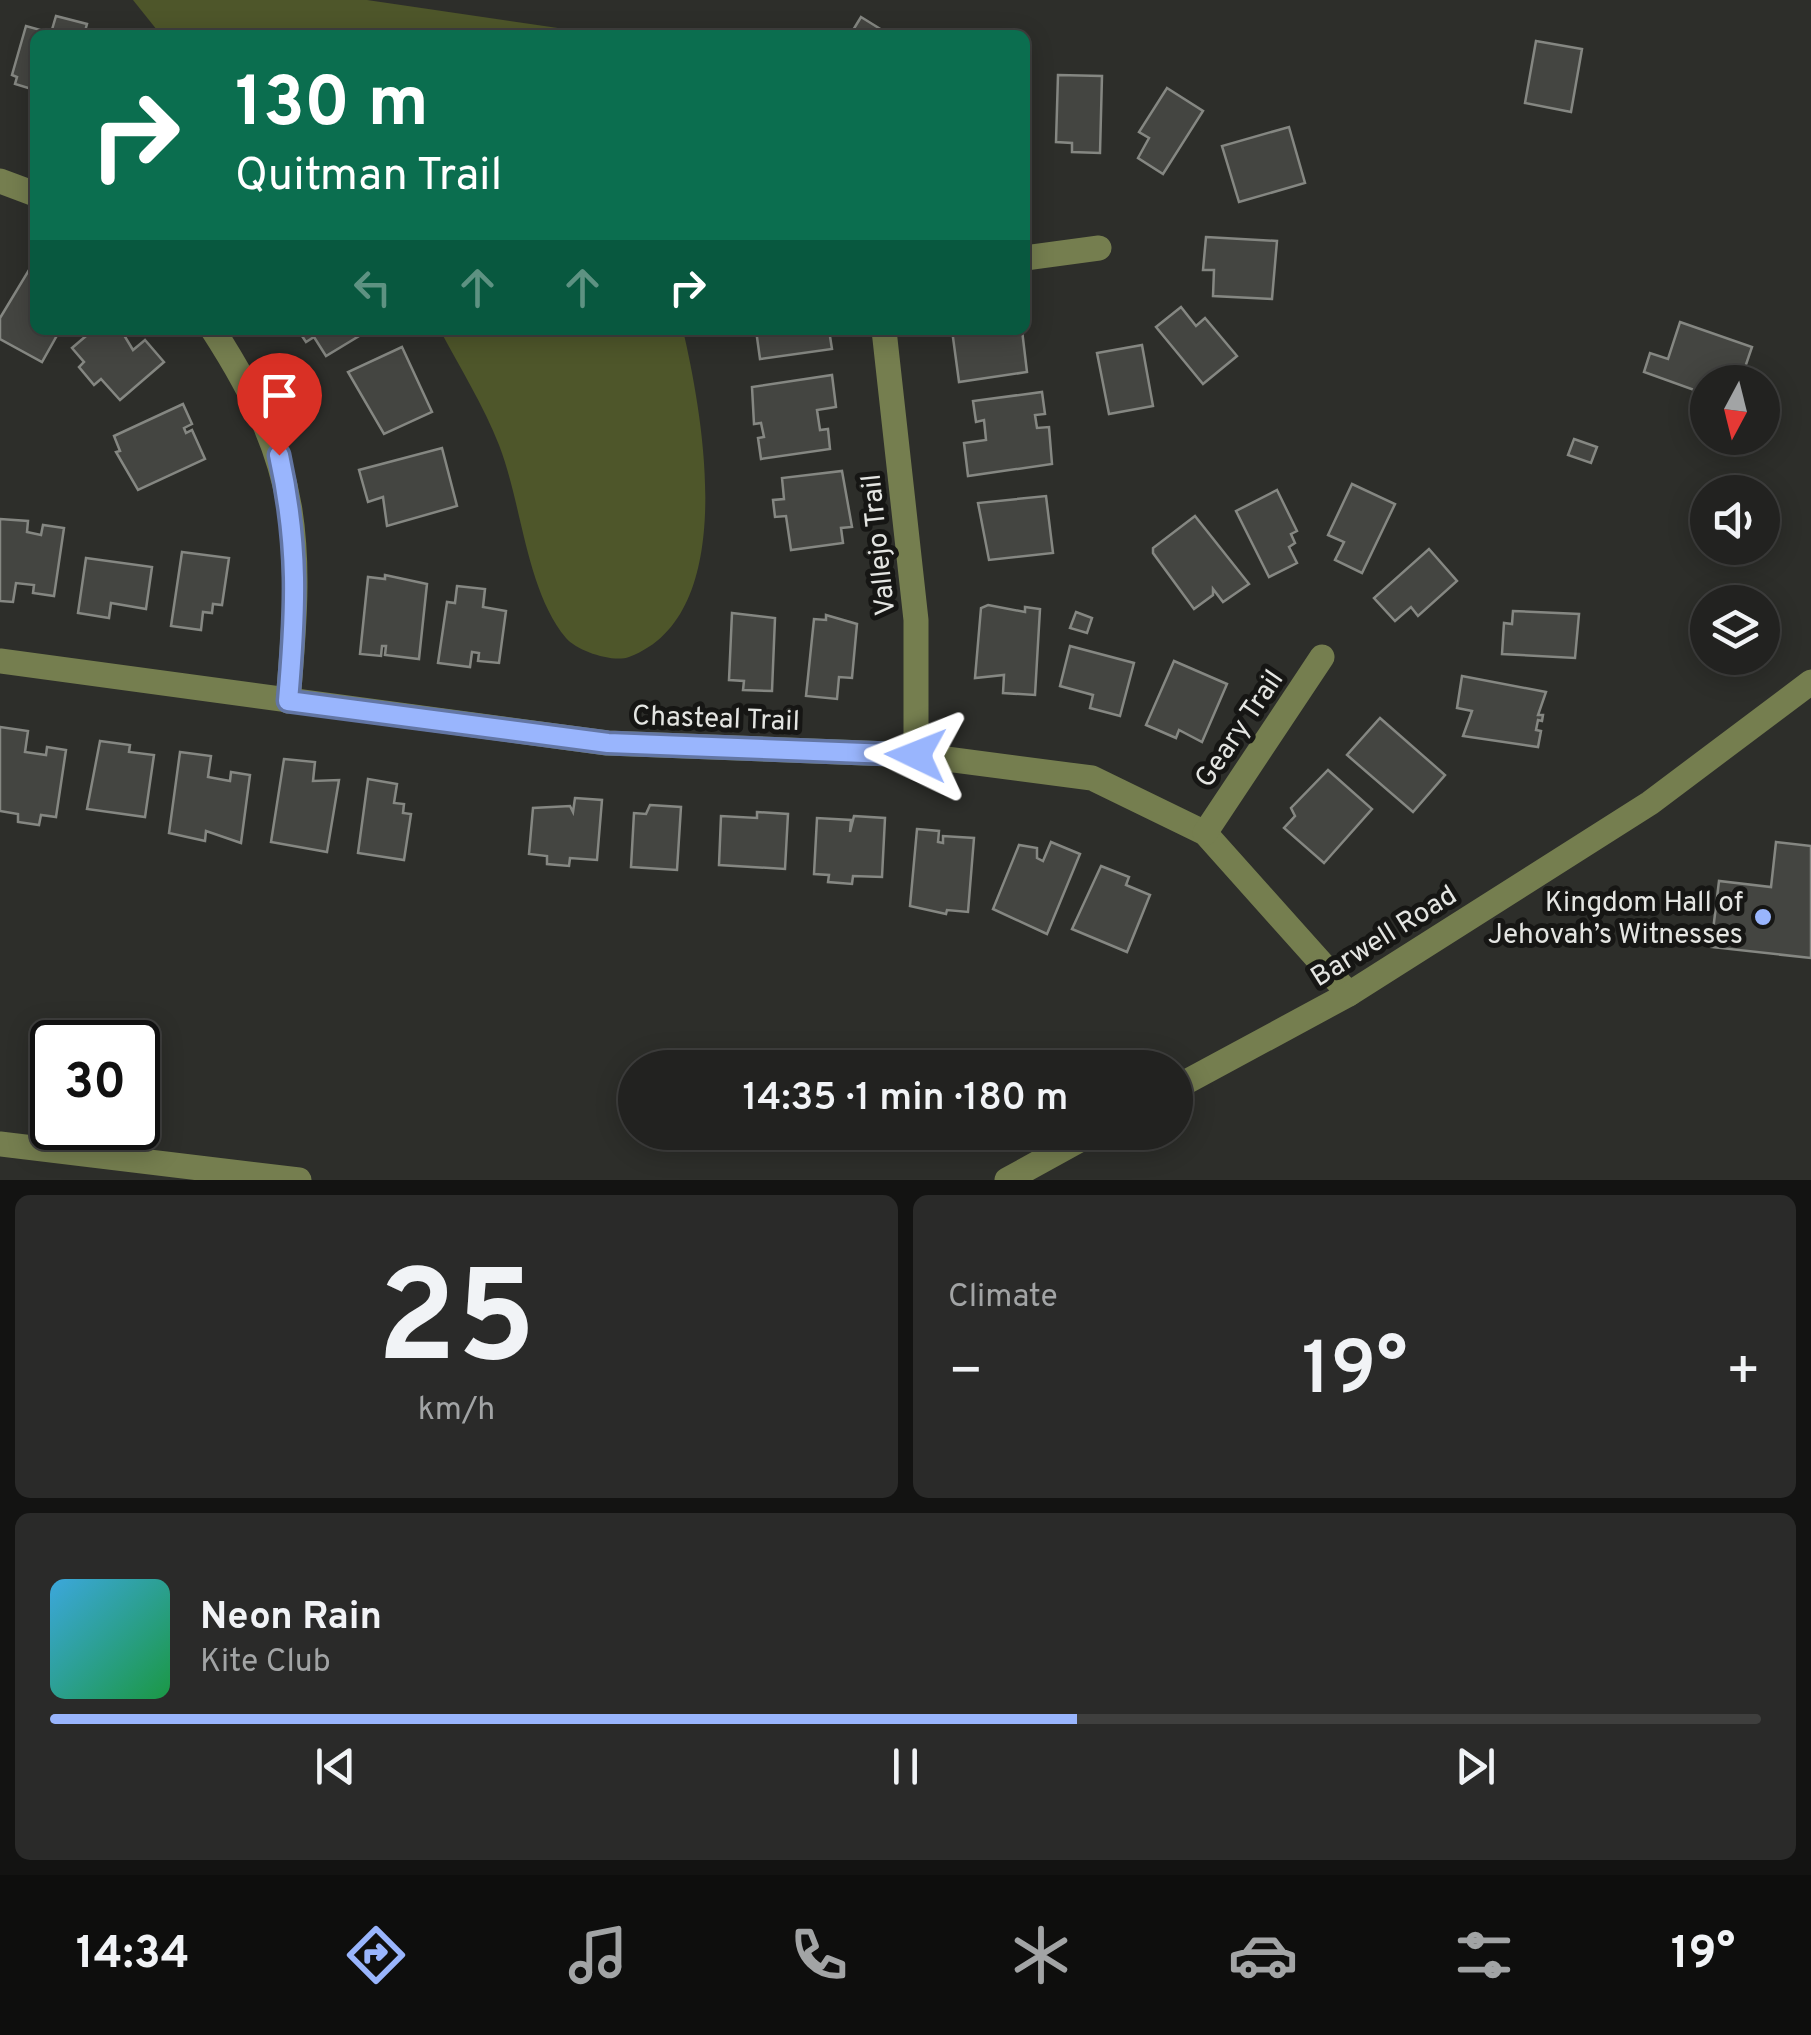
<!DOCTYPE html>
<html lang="en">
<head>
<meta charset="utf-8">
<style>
  :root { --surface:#222220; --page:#2a2a29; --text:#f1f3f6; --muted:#a2a4a5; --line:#3f3f3e; --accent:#99b5fd }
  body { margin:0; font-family:Overpass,sans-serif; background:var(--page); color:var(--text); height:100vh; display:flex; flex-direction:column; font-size:38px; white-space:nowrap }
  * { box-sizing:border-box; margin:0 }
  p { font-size:32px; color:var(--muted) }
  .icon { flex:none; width:55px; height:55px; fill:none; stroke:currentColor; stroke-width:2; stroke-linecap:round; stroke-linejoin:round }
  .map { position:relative; height:1180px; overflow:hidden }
  .details { display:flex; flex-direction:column; gap:15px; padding:15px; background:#131312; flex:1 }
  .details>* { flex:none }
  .banner { position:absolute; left:30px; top:30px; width:1000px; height:305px; border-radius:15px; box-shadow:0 5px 25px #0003,0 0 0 2px var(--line); background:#0b6e4f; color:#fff; overflow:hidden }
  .needle { width:65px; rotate:187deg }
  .controls { position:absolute; left:1690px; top:365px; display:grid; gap:20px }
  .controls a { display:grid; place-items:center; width:90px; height:90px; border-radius:50%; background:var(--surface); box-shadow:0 5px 25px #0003,0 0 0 2px var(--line); font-size:50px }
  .speed { position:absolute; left:30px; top:1020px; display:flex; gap:20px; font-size:50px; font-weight:700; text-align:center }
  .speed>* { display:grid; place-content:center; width:130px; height:130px; border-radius:50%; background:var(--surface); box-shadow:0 5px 25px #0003,0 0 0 2px var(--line); line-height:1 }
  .speed .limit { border:5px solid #111; border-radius:15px; background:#fff; color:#111 }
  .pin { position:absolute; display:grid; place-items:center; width:85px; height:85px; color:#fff; margin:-102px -42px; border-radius:50% 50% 50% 0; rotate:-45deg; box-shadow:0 0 10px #0007 }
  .pin .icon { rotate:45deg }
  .me { position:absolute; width:110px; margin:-55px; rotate:272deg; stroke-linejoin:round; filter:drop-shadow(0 0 8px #0008) }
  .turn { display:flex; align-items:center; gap:35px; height:210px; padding:0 40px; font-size:45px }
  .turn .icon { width:130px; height:130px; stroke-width:2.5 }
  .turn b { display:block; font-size:70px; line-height:85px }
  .lanes { display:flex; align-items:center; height:95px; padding:0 40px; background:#0003; justify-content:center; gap:50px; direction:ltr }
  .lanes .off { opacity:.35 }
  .big { font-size:75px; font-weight:600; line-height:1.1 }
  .details .tile { flex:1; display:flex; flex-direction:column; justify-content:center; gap:15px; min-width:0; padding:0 35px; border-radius:15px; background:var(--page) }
  .details .dial { align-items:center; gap:0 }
  .dial b { font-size:130px; line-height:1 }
  .song { display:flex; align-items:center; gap:30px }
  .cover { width:120px; height:120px; border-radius:15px; background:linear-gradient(135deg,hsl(200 70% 55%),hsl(140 70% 35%)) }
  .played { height:10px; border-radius:5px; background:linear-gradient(90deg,var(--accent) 60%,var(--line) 60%) }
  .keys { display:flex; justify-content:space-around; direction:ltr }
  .heat { display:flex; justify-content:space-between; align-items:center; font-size:55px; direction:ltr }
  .details .tiles { flex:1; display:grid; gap:15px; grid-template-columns:1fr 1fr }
  .tile:last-child { grid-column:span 2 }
  .trip { position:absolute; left:618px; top:1050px; width:575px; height:100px; border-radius:50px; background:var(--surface); box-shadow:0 5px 25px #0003,0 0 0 2px var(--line); font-weight:600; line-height:100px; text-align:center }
  .menu { display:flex; height:160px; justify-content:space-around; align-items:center; background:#0e0e0d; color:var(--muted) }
  .menu .icon { width:70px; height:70px }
  .menu .active { color:var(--accent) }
  .menu b { font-size:45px; color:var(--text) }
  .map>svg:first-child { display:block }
  .green { fill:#4e562a }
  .building { fill:#444541; stroke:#858782; stroke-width:2.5 }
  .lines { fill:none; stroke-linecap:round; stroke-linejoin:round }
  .minor { stroke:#757e4f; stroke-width:25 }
  .route-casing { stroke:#6376a4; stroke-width:25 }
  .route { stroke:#99b5fd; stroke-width:18 }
  .poi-dot { fill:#99b5fd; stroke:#161614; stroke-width:4 }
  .labels { text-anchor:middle; stroke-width:10; stroke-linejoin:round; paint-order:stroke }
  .street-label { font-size:28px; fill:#e4e5e2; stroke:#161614 }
  .poi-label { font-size:28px; fill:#e4e5e2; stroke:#161614; text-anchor:end }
</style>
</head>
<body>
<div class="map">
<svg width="1811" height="1180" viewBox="0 0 1811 1180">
  <rect width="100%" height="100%" fill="#2d2e2a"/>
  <g class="green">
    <path d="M133,0H367L606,35H161Z"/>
    <path d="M440,330H683C703,417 740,616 629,657C613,663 577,651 566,638C526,590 522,504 499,445C484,406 460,368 440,330Z"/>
  </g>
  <g class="building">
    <path d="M56,16L87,24L84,35H35V90L15,84L17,77L12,75L26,26L51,33Z"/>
    <path d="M861,17L890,35H850Z"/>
    <path d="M1536,41L1582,49L1571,112L1525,103Z"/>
    <path d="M1058,75L1102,76L1100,153L1072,152V143L1056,142Z"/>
    <path d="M1167,88L1203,111L1163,174L1138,158L1149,138L1139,132Z"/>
    <path d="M1289,127L1305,183L1239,202L1222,146Z"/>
    <path d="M1206,237L1277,241L1272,299L1213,296L1214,270H1203Z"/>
    <path d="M35,260V330H60L42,362L0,339V318Z"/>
    <path d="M1181,307L1196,326L1205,318L1237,356L1203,384L1156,327Z"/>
    <path d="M1680,322L1752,347L1740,382H1708V395L1644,372L1650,353L1668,359Z"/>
    <path d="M93,330H121L133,350L145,340L164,362L120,400L101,379L94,385L79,367L84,362L72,348Z"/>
    <path d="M298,330H369L326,356L314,337L306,342Z"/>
    <path d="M756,330H829L832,349L760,359Z"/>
    <path d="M952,330H1022L1027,372L959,382Z"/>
    <path d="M1142,345L1153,406L1109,414L1097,353Z"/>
    <path d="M402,347L432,412L384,434L348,372Z"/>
    <path d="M832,375L836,407L817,410L820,430L828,429L830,449L761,459L758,438L764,437L761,423L754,424L752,387Z"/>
    <path d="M1042,392L1045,414L1035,415L1037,428L1049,427L1052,464L968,476L964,443L986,440L984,420L976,422L973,401Z"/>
    <path d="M183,404L192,424L184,428L186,433L192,430L205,459L138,490L116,452L120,451L114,436Z"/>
    <path d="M1574,439L1597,447L1591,463L1568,455Z"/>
    <path d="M442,448L457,506L387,526L383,497L368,502L359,470Z"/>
    <path d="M842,471L852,527L841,528L843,543L791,550L786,516L775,517L773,500L784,499L782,478Z"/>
    <path d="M1352,484L1395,504L1362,573L1335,560L1344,542L1328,535Z"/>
    <path d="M1277,490L1297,531L1291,534L1295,543L1289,547L1297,563L1269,577L1236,511Z"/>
    <path d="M1046,496L1053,553L989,560L978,503Z"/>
    <path d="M1195,516L1249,584L1223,602L1213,589V595L1194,609L1153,553V548Z"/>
    <path d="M0,519L28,521L27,532L41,535L43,525L64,528L54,596L33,593L34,585L16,583L13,602L0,601Z"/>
    <path d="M1429,549L1457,581L1418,616L1411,607L1395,621L1374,598Z"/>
    <path d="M182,552L229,558L222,605L213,604L212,613L203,612L201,630L171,626Z"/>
    <path d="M86,558L152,567L146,609L111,603L109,618L78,613Z"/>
    <path d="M385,575L427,584L419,659L385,655L386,646H382L381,656L360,654L368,577L385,579Z"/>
    <path d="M457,586L485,589L483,607L506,611L499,663L478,661L479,653L472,652L470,667L438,663L447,602L455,603Z"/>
    <path d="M988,605L1025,612V607L1040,609L1035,695L1003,693L1004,675L975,678L981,608Z"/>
    <path d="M1513,611L1579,614L1575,658L1502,654L1504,623L1512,624Z"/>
    <path d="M1076,612L1092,618L1087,633L1070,628Z"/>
    <path d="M732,613L775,618L772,691L743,690L744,681L729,680Z"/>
    <path d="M826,615L857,624L852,678L839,677L837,699L806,696L814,619L826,620Z"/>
    <path d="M1070,646L1134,663L1120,716L1090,708L1093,695L1060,686Z"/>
    <path d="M1174,661L1227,684L1202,742L1179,730L1176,738L1146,725Z"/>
    <path d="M1462,676L1546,692L1538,715H1543L1542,721L1538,720L1536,730L1541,731L1538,747L1463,736L1472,711L1457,708Z"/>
    <path d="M1380,718L1445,775L1413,812L1347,755Z"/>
    <path d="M0,727L28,731L25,752L46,755L47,747L66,750L56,817L41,815L39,825L18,822V814L0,811Z"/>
    <path d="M100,741L130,745L129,752L154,755L145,817L87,809Z"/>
    <path d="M180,752L211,756L208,777L230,781L231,772L250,775L241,843L206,831L205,841L169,833Z"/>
    <path d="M284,759L315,762L313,781L339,780L327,852L271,842Z"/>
    <path d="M1328,770L1372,809L1324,863L1284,828L1295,816L1291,808Z"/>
    <path d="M368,779L397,784L394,803L404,804L403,813L411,814L404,860L358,853Z"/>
    <path d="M575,798L602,800L597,860L570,858L569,866L547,864V856L529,854L533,808L570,806L573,812Z"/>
    <path d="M650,805L681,807L677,870L631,867L634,813L646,814Z"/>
    <path d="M757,812L788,814L785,869L719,865L721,816L757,818Z"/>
    <path d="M854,816L885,818L882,877L853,876L852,884L828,882L829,875L814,874L817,818L851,820L850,832Z"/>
    <path d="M917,829L939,831L938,842L943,843V836L974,838L968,912L947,910L946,914L910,906Z"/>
    <path d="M1051,842L1080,854L1047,934L993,909L1019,845L1037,848V858L1043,861Z"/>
    <path d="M1776,842L1811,846V958L1711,947L1719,881L1771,887Z"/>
    <path d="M1101,866L1129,877L1126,885L1150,895L1127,952L1072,929Z"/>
  </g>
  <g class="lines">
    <g class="minor">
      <path d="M0,181L35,194"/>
      <path d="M1025,258L1099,248"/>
      <path d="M213,330C303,469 302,541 288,701"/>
      <path d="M884,330L916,620V755"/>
      <path d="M0,661L607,743L916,755L1092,778L1205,833L1349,994"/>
      <path d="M1205,833L1322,657"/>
      <path d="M1175,1088L1349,994L1650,803L1811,682"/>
      <path d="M0,1144L299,1180"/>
      <path d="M1007,1180L1094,1132"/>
    </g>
  </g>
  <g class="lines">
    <g class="route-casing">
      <path id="route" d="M279,455C299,546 296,609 288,701L608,743L916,755"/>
    </g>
    <use href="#route" class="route"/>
  </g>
  <circle class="poi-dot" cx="1763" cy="917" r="10"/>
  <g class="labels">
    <g class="street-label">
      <text transform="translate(877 545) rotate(-96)" y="10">Vallejo Trail</text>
      <text transform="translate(716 717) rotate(2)" y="10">Chasteal Trail</text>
      <text transform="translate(1238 728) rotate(-56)" y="10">Geary Trail</text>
      <text transform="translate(1383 935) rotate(-32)" y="10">Barwell Road</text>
    </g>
    <g class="poi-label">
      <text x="1743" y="911">Kingdom Hall of<tspan x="1743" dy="32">Jehovah’s Witnesses</tspan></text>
    </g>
  </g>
</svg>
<div class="controls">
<a><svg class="needle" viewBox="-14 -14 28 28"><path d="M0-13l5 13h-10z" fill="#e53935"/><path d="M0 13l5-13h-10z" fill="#a2a4a5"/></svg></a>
<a><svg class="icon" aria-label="sound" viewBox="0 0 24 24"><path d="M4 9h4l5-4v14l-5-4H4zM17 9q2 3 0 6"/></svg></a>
<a><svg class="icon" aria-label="layers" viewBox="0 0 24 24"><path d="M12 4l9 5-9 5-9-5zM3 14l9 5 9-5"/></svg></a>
</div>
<div class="speed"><div class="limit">30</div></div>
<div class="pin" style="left:279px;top:455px;background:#d93025"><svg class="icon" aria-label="arrive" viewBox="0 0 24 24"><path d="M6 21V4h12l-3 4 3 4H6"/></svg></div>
<svg class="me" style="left:916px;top:755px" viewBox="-20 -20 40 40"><path d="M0-17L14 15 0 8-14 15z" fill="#99b5fd" stroke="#fff" stroke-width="4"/></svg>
<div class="trip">14:35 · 1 min · 180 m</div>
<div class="banner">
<div class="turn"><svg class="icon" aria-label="right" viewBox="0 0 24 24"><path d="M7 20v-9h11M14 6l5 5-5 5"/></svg><div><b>130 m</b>Quitman Trail</div></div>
<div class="lanes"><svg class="icon off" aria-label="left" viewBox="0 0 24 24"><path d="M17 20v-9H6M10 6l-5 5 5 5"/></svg><svg class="icon off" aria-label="ahead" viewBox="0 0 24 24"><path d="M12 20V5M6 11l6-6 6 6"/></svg><svg class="icon off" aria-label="ahead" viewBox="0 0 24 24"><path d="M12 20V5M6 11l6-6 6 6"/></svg><svg class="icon" aria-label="right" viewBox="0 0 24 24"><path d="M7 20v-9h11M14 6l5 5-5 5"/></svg></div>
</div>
</div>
<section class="details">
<div class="tiles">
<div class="tile dial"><b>25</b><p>km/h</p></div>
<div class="tile"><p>Climate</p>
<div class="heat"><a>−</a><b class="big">19°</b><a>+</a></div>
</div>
<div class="tile">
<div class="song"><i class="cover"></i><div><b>Neon Rain</b><p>Kite Club</p></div></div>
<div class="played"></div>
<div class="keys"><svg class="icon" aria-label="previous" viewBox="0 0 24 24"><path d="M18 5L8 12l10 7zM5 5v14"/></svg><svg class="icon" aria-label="pause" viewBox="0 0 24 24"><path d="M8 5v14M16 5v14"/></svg><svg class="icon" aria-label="next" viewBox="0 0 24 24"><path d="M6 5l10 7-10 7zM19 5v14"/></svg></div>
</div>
</div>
</section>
<nav class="menu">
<b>14:34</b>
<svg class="icon active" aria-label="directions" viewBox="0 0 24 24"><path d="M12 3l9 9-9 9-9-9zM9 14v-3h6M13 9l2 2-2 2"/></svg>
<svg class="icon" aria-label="music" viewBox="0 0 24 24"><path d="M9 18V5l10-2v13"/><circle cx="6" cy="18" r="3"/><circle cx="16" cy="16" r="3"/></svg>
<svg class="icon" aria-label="phone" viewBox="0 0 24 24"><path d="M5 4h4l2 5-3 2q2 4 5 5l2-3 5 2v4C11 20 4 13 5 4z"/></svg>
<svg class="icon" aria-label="climate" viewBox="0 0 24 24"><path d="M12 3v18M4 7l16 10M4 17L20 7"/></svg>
<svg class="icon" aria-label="car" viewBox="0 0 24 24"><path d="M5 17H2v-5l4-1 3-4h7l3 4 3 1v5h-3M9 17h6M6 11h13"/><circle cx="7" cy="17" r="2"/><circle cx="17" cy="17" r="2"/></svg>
<svg class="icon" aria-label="filters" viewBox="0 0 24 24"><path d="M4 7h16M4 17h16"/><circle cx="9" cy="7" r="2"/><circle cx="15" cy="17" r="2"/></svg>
<b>19°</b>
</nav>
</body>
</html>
